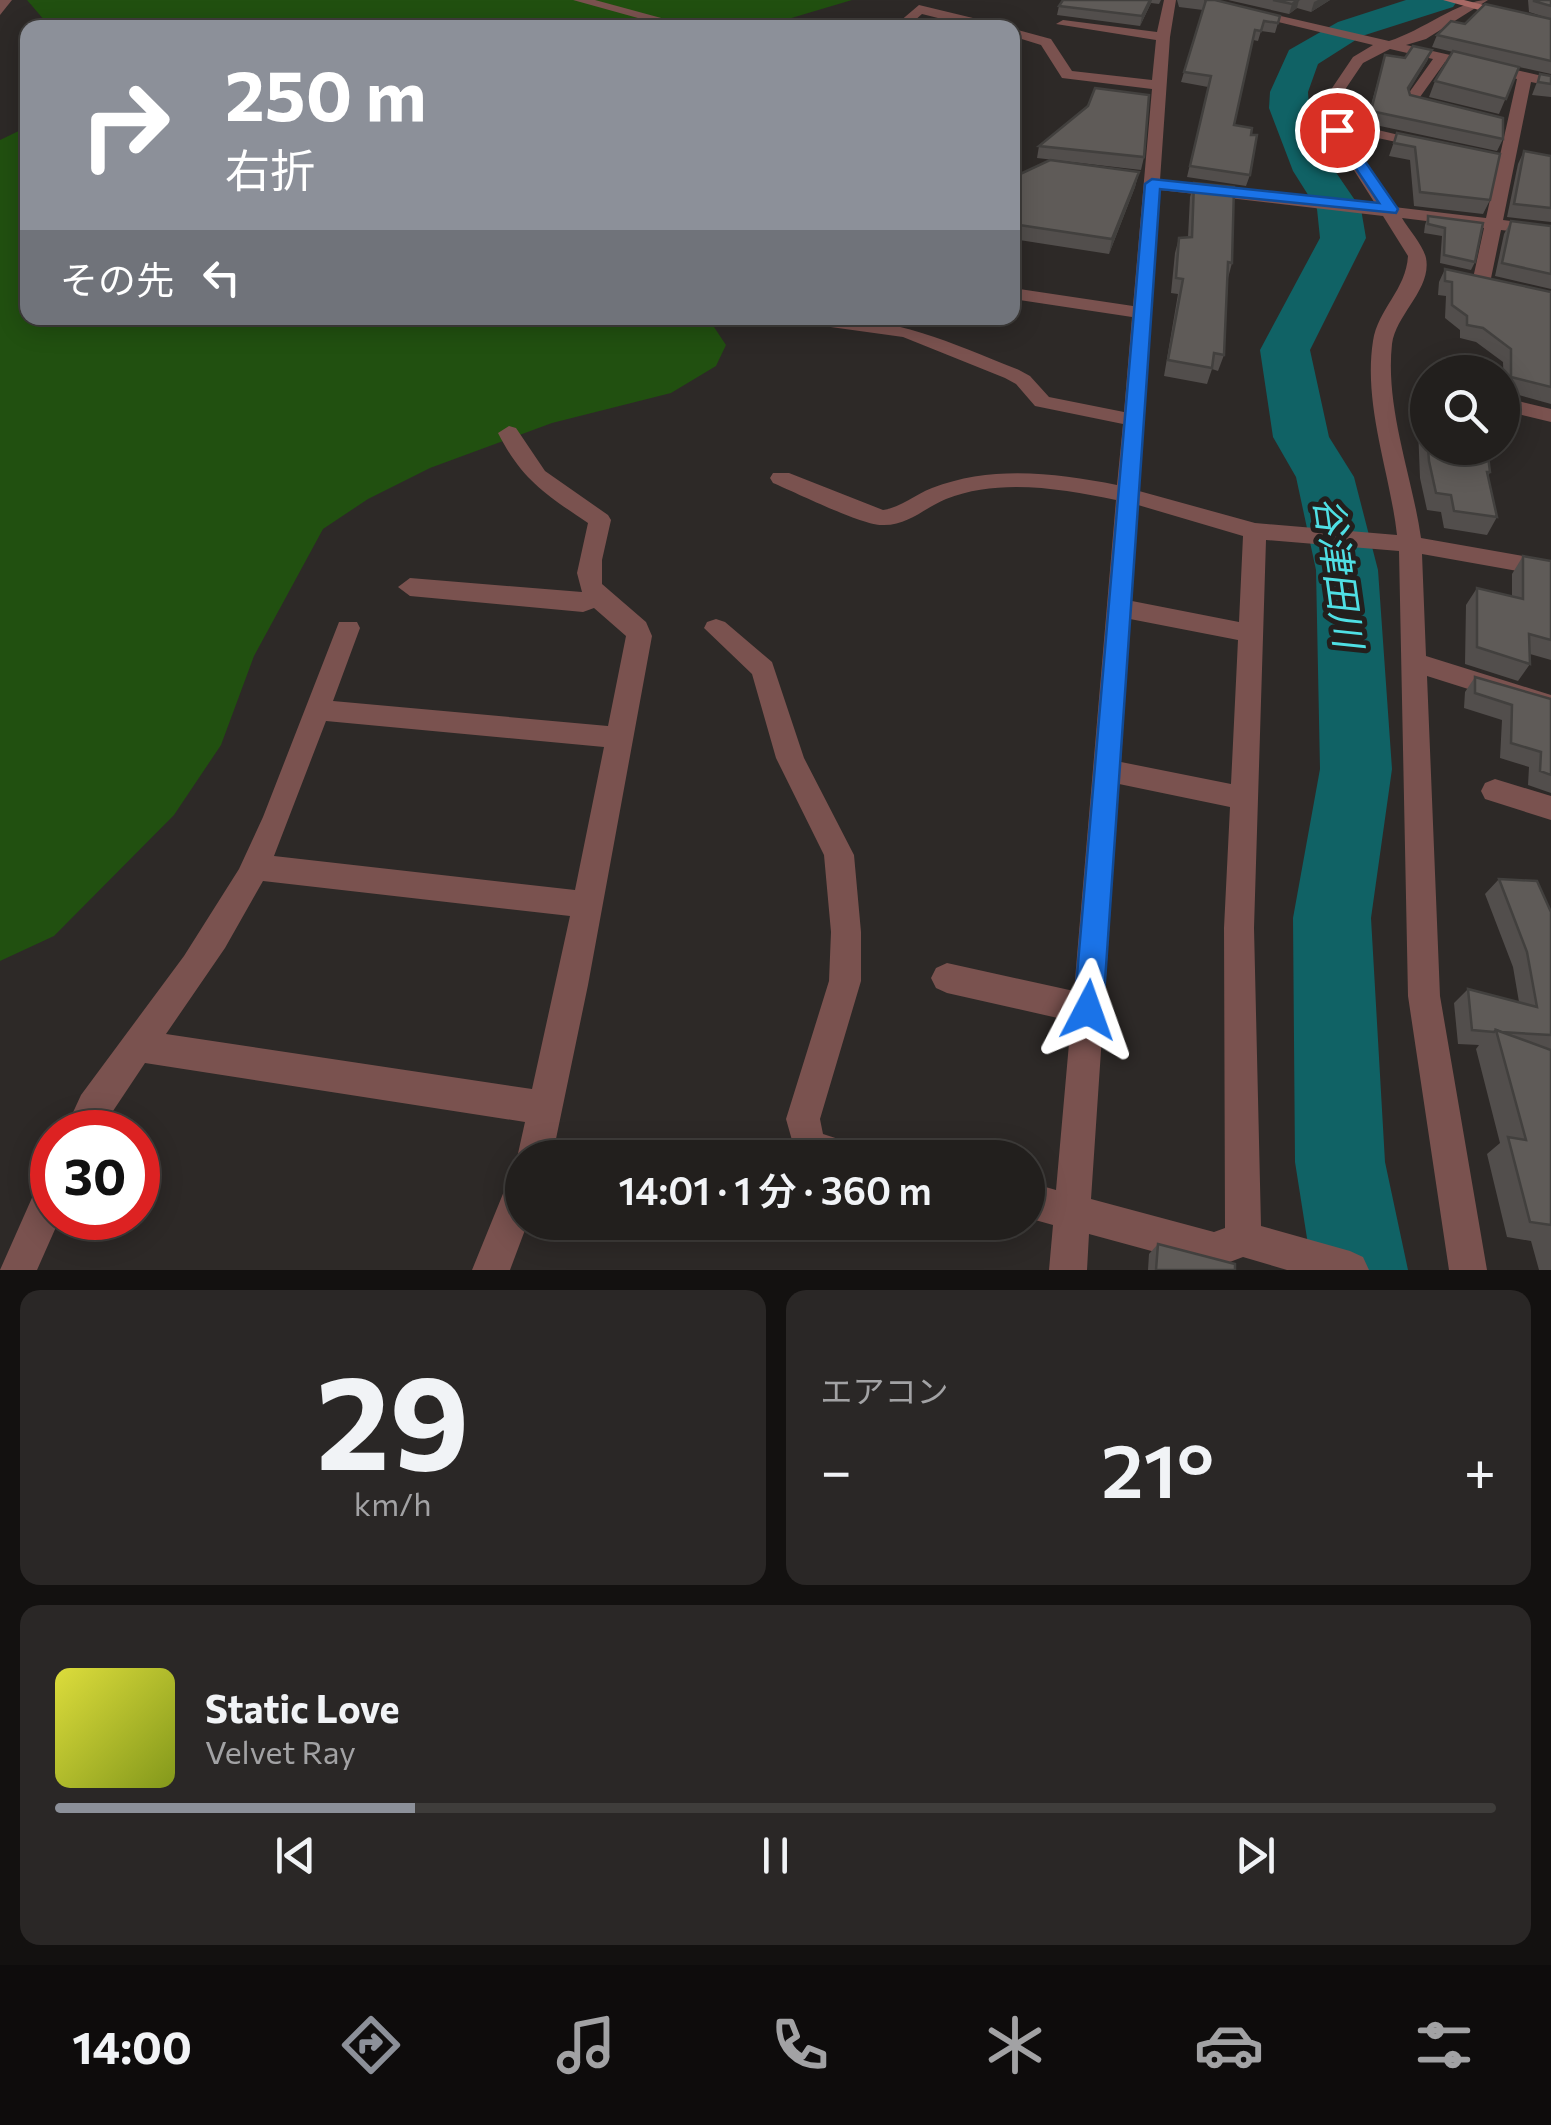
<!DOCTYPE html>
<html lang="ja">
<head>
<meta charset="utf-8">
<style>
  :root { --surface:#221f1d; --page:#2a2726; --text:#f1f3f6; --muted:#a2a2a4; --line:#3f3d3b; --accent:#8c9099 }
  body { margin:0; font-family:Commissioner,"Noto Sans JP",sans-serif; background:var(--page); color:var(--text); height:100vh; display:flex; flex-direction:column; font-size:38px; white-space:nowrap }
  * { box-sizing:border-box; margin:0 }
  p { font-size:32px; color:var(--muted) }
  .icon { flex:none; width:55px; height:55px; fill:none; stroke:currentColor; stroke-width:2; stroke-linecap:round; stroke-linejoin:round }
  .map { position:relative; height:1270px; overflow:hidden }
  .drawer { display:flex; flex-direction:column; gap:20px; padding:20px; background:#131110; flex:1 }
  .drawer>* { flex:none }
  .guide { position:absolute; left:20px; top:20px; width:1000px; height:305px; border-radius:20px; box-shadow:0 5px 25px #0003,0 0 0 2px var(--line); background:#8c9099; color:#fff; overflow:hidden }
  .fabs { position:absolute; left:1410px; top:355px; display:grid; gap:20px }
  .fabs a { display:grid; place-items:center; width:110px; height:110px; border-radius:50%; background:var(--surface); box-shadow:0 5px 25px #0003,0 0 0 2px var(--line); font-size:50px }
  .speed { position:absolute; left:30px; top:1110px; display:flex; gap:20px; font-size:50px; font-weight:700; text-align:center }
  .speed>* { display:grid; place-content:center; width:130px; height:130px; border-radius:50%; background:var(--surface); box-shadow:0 5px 25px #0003,0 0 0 2px var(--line); line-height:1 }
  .speed .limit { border:15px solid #d22; background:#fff; color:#111 }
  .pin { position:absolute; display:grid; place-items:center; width:85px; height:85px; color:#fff; margin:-42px; border:5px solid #fff; border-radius:50%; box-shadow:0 2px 10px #0007 }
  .me { position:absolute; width:110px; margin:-55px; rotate:4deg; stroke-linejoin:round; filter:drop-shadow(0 0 8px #0008) }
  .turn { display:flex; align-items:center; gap:35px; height:210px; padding:0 40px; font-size:45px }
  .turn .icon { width:130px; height:130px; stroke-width:2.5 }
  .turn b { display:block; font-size:70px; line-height:85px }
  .then { display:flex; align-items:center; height:95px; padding:0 40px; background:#0003; gap:20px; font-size:38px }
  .big { font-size:75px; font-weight:600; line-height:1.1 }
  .drawer .tile { flex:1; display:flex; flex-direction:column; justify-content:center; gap:15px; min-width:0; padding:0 35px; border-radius:20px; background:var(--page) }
  .drawer .dial { align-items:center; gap:0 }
  .dial b { font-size:130px; line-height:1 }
  .song { display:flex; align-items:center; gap:30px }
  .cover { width:120px; height:120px; border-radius:15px; background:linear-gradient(135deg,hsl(60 70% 55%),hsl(70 70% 35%)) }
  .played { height:10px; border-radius:5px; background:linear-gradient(90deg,var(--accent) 25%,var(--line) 25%) }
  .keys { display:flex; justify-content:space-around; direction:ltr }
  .heat { display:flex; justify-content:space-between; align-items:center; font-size:55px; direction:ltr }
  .drawer .tiles { flex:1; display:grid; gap:20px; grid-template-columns:1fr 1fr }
  .tile:last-child { grid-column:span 2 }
  .trip { position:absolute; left:505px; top:1140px; width:540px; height:100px; border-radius:50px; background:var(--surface); box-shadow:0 5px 25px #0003,0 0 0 2px var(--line); font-weight:600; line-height:100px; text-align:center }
  .tab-bar { display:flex; height:160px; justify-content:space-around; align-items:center; background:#0e0c0c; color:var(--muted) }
  .tab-bar .icon { width:70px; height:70px }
  .tab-bar .current { color:var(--accent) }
  .tab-bar b { font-size:45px; color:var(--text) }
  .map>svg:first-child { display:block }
  .green { fill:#215010 }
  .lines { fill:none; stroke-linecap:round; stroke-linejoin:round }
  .river { fill:#106265; fill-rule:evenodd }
  .street { fill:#7a524f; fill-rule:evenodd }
  .secondary { fill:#a76864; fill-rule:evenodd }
  .wall { fill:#524e4c }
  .shaded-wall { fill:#42403e }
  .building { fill:#5f5b58; stroke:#42403e; stroke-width:2.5 }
  .route { fill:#1a73e8; stroke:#114b97; stroke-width:2.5 }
  .labels { text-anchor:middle; stroke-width:10; stroke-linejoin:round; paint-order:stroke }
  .water-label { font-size:38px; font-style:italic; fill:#4fdfe4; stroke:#231f1d }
</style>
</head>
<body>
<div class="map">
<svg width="1551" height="1270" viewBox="0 0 1551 1270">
  <rect width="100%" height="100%" fill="#2d2927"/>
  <g class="green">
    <path d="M27,0H852L758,28H51Z"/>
    <path d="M27,127L28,318H708L726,345L716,366L671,393L552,423L430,468L368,499L323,529L254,656L221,745L174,815L54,936L0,961V140Z"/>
  </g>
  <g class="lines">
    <path class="river" d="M1406,0H1458L1453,7L1362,36L1318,64L1308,92L1309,108L1335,171L1361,209L1366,238L1310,350L1329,437L1354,477L1378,570L1392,769L1371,918L1385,1162L1408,1270H1312L1295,1162L1293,918L1320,769L1316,570L1296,477L1273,437L1260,350L1320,238L1317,209L1293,171L1269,108L1270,92L1289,50L1338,22Z"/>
    <g class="street">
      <path d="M0,0H12L0,15Z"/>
      <path d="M573,0H595L698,28H674Z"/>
      <path d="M1164,0H1176L1170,37L1160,180L1376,205L1329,131L1326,97L1353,57L1373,45L1188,0H1211L1389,41C1422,31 1459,0 1488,0L1426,39L1406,45L1551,78V86L1531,82L1503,220L1551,226V236L1501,230L1490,283L1481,288L1472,283L1484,228L1402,218C1409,230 1423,245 1426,258C1432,289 1396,314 1392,344C1385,408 1412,475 1421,538L1551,561V577L1422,554L1426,656L1551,695V715L1427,676L1440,996L1487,1270H1449L1408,996L1399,551L1266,540L1254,928L1261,1226L1350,1251L1363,1257L1369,1270H1287L1243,1257L1214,1268L1089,1234L1087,1270H1049L1053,1225L1028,1218V1182L1056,1190L1071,1021L947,993L936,988L931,978L936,968L947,963L1074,991L1116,500C1062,489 1000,478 946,499C924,508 908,526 882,525C861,525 797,493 773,483L770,478L773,473H789L883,510C902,507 914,495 932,488C992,465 1056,473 1117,485L1123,424L1035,406L1016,384L1005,378L903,337L809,324L800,318C884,312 943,339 1019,370L1030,376L1049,397L1124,412L1132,317L1012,299V288L1133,306L1152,89L1062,78L1041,45L1012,36L1010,28L1051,39L1072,71L1152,80L1156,40L1056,24L1063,20L1157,32ZM1390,49L1433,59L1406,97L1412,106L1438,113L1446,108L1443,105L1420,97L1445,62L1517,79L1486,218L1394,207L1345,131L1429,149L1437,144L1344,122L1340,97L1363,63ZM1160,190L1383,216L1408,256C1406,290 1378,309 1373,341C1363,405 1390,472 1397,535L1255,523L1139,491ZM1138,505L1243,536L1239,622L1132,601ZM1130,619L1238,640L1231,784L1121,762ZM1119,784L1230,807L1224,928L1225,1228L1214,1232L1091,1199Z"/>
      <path d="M919,5L1002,25L1003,28H978L922,14L906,28H892Z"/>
      <path d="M1502,397L1551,409V422L1502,410Z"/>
      <path d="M509,426L516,428L545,471L608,515L611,520L602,560V584L646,622L652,636L588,985L552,1158H522V1170L517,1158L525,1122L145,1063L99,1132H64L81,1095L184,956L239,869L263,817L339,622H357L360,628L333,701L608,726L626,636L594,608L583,612L410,596L398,587L410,578L582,592L577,573L588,523C545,494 522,480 498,433ZM326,721L604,747L575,890L274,856ZM263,881L570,916L532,1089L166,1034L225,948Z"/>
      <path d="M716,619L725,622L772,662L804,758L854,855L861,932V981L820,1119L823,1134L860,1146L865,1158H797L786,1119L829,981L831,932L824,855L776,758L752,674L704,628L707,622Z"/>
      <path d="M1495,779L1551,796V820L1485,799L1481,791L1485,783Z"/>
      <path d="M522,1174V1222H528L510,1270H472L509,1179Z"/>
      <path d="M52,1177V1218H60L37,1270H0L39,1182Z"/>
    </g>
    <path class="secondary" d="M1443,0H1464L1551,22V30Z"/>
  </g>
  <g class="wall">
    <path d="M1063,0H1161L1159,4L1151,3L1140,26L1057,15L1059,6Z"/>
    <path d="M1177,0H1215L1280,16L1275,33L1261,31L1258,41L1253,40L1234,125L1251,135L1250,175L1246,186L1187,177L1208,87L1181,82L1203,10L1179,7Z"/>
    <path d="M1228,0H1330L1311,12L1297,8L1289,14Z"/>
    <path d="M1528,0H1551V19L1529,12Z"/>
    <path d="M1551,19V74L1519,67L1499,114L1429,97L1435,81L1453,52L1432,47L1437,35L1465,24Z"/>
    <path d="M1432,50L1427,61L1409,90L1410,95L1503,139L1497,151L1366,123L1385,55L1405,58Z"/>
    <path d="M1540,74L1551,76V97L1532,95Z"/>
    <path d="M1397,133L1490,200L1483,214L1414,206L1410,160L1389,156Z"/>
    <path d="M1039,146L1144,157L1141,170L1037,158Z"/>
    <path d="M1524,151L1551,156V222L1507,217L1518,164Z"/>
    <path d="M1139,172L1135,187L1109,254L1012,239V192Z"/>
    <path d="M1194,183L1232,263L1228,278L1224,355L1218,371L1212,369L1207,384L1164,376L1178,294L1171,293L1175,253L1179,238L1188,237L1190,197Z"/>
    <path d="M1428,216L1483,223L1475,262L1471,270L1440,263L1442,236L1424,233L1425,225Z"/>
    <path d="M1511,221L1551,226V289L1495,276L1504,234Z"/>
    <path d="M1445,269L1551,292V404L1504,391L1503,362L1476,342L1460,338V330L1445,318L1446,296L1438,295L1439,282Z"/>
    <path d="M1425,386L1490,472L1488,477L1497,517L1487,535L1444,528L1441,512L1427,510L1420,478L1417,403Z"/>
    <path d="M1523,556L1551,561V660L1530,654V664L1518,681L1465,664L1466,605L1477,588L1512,596V574Z"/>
    <path d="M1475,677L1551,699V793L1528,785L1529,767L1500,758L1502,720L1464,708L1465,692Z"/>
    <path d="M1499,879L1551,912V1049H1548L1551,1050V1270H1539L1531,1241L1507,1237L1487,1154L1500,1143L1476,1049L1479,1045L1458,1044L1454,1003L1468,989L1519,1002L1513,967L1485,894Z"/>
    <path d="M1158,1244L1235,1270H1148L1149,1254Z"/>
  </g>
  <g class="shaded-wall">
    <path d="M1150,0H1152L1151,3L1140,26L1142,16Z"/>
    <path d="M1298,0H1299L1297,8L1289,14L1292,4Z"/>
    <path d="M1318,0H1330L1311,12L1314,2Z"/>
    <path d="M1432,50L1427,61L1404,99L1408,88Z"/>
    <path d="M1139,172L1135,187L1109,254L1112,239Z"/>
  </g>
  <g class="building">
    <path d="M1063,0H1150L1142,16L1059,6Z"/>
    <path d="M1204,0H1215L1280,16L1278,23L1264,21L1261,31L1255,30L1234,125L1252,128L1251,135H1257L1250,175L1190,166L1211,76L1184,72L1206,0Z"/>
    <path d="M1273,0H1298L1292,4Z"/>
    <path d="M1534,0H1551V6L1534,1Z"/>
    <path d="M1485,4L1551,19V61L1437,35L1451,21L1465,24Z"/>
    <path d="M1413,46L1432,50L1408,88L1410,95L1503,118V139L1371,111L1385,55L1405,58Z"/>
    <path d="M1453,51L1519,67L1506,99L1435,81Z"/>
    <path d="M1540,74L1551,76V84L1538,82Z"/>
    <path d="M1095,88L1149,95L1144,157L1039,146L1088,106Z"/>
    <path d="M1397,133L1500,154L1490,200L1420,192L1415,147L1394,143Z"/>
    <path d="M1524,151L1551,156V208L1514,204Z"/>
    <path d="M1050,160L1139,172L1112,239L1012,224V192L1018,175Z"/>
    <path d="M1194,183L1234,187L1232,263L1228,262L1224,355L1214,353L1212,368L1168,360L1183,279L1176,278L1179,238L1192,237Z"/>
    <path d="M1428,216L1483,223L1475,262L1444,255L1445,228L1428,224Z"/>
    <path d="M1511,221L1551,226V274L1502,263Z"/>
    <path d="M1445,269L1551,292V387L1511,377V349L1483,328L1467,325V316L1452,305V282L1445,281Z"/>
    <path d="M1425,386L1428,387V437Z"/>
    <path d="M1428,448H1487L1490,472H1487L1497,517L1454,511L1451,495L1436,493L1429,461Z"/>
    <path d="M1523,556L1551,561V640L1529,634L1530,664L1477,647V588L1523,599Z"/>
    <path d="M1475,677L1551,699V775L1540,771L1541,752L1511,743L1512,705L1475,693Z"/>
    <path d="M1499,879L1537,881L1551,912V1035L1501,1032L1496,1030L1494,1032L1472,1030L1468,989L1537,1007L1527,952Z"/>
    <path d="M1496,1030L1551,1050V1225L1530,1222L1508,1137L1526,1140Z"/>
    <path d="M1158,1244L1235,1264V1270H1156Z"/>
  </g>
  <path class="route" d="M1332,128H1342L1398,209L1396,213L1160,189L1103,1010L1099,1020L1088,1024L1078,1020L1074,1010L1145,184L1152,179L1379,203L1330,130Z"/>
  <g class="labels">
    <g class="water-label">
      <text transform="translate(1338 572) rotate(82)" y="13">谷津田川</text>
    </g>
  </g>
</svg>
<div class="fabs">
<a><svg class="icon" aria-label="search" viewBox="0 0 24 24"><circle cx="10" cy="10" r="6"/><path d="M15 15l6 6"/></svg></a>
</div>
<div class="speed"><div class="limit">30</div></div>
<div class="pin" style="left:1337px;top:130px;background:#d93025"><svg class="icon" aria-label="arrive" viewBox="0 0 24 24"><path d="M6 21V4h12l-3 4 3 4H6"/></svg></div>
<svg class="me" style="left:1088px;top:1010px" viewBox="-20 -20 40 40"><path d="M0-17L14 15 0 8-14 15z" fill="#1a73e8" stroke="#fff" stroke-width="4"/></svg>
<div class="trip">14:01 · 1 分 · 360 m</div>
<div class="guide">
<div class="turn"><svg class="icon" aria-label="right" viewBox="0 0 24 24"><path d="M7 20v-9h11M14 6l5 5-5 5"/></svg><div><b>250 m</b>右折</div></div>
<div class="then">その先<svg class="icon" aria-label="left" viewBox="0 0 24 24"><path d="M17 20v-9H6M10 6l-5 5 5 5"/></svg></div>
</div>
</div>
<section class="drawer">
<div class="tiles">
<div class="tile dial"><b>29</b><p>km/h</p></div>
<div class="tile"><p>エアコン</p>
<div class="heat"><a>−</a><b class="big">21°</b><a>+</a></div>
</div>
<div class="tile">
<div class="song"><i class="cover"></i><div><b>Static Love</b><p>Velvet Ray</p></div></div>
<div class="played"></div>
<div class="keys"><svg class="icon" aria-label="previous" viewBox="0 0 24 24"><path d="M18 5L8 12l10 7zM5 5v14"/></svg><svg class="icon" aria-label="pause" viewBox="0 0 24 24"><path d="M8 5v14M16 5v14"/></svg><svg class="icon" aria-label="next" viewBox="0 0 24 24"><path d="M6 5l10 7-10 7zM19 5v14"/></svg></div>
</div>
</div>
</section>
<nav class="tab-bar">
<b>14:00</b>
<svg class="icon current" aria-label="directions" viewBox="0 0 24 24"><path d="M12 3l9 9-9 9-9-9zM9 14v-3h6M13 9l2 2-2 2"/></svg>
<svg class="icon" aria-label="music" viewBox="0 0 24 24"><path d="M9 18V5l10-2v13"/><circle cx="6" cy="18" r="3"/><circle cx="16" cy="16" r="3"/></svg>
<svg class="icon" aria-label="phone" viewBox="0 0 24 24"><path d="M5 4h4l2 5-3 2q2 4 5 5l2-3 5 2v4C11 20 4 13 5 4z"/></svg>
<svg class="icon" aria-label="climate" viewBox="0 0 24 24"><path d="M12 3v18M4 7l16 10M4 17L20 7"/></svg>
<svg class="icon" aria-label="car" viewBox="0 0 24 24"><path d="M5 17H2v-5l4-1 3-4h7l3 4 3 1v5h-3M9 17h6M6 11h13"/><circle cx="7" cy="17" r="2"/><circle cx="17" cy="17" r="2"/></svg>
<svg class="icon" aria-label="filters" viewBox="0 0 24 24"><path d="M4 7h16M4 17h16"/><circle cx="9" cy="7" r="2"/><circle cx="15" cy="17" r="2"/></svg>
</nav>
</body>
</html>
